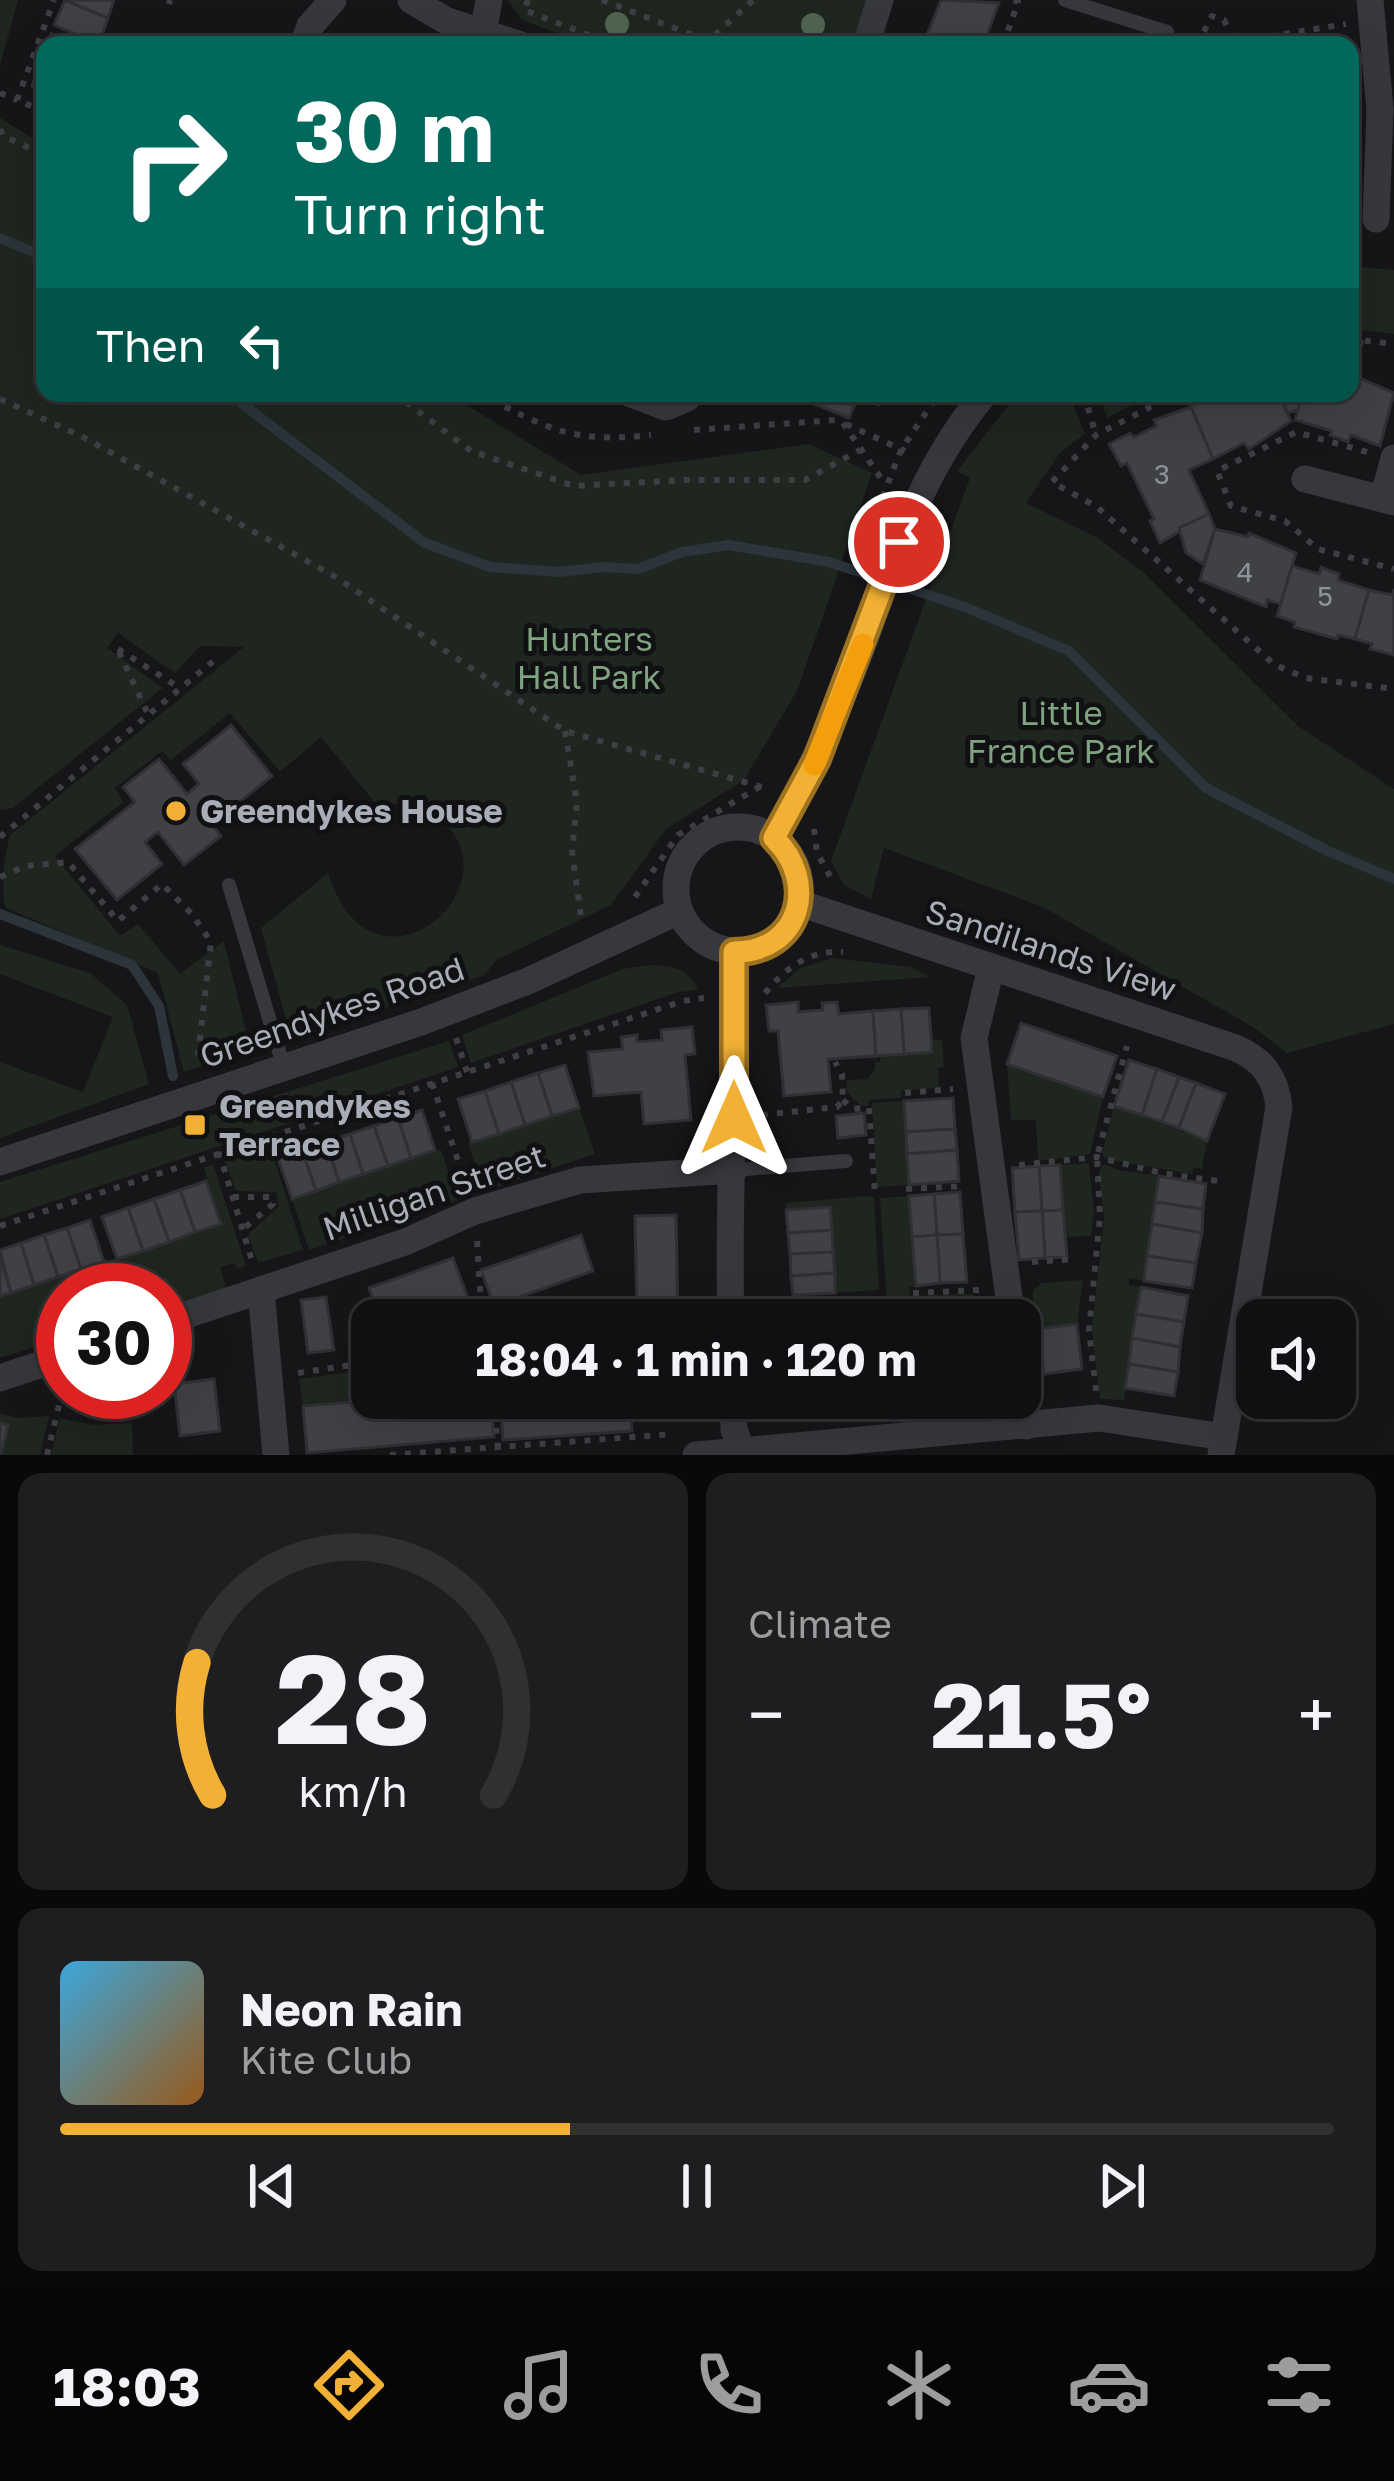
<!DOCTYPE html>
<html lang="en">
<head>
<meta charset="utf-8">
<style>
  :root { --surface:#101012; --page:#1e1e20; --text:#f1f3f6; --muted:#9c9d9f; --line:#303032; --accent:#f2b134 }
  body { margin:0; font-family:"Golos Text",sans-serif; background:var(--page); color:var(--text); height:100vh; display:flex; flex-direction:column; font-size:45px; white-space:nowrap }
  * { box-sizing:border-box; margin:0 }
  p { font-size:39px; color:var(--muted) }
  .icon { flex:none; width:66px; height:66px; fill:none; stroke:currentColor; stroke-width:2; stroke-linecap:round; stroke-linejoin:round }
  .map { position:relative; height:1455px; overflow:hidden }
  .drawer { display:flex; flex-direction:column; gap:18px; padding:18px; background:#09090a; flex:1 }
  .drawer>* { flex:none }
  .top-card { position:absolute; left:36px; top:36px; width:1323px; height:366px; border-radius:24px; box-shadow:0 12px 48px #0002,0 0 0 3px var(--line); background:#00695c; color:#fff; overflow:hidden }
  .tools { position:absolute; left:1236px; top:1299px; display:grid; gap:24px }
  .tools a { display:grid; place-items:center; width:120px; height:120px; border-radius:24px; background:var(--surface); box-shadow:0 12px 48px #0002,0 0 0 3px var(--line); font-size:60px }
  .speed { position:absolute; left:36px; top:1263px; display:flex; gap:24px; font-size:60px; font-weight:700; text-align:center }
  .speed>* { display:grid; place-content:center; width:156px; height:156px; border-radius:50%; background:var(--surface); box-shadow:0 12px 48px #0002,0 0 0 3px var(--line); line-height:1 }
  .speed .limit { border:18px solid #d22; background:#fff; color:#111 }
  .pin { position:absolute; display:grid; place-items:center; width:102px; height:102px; color:#fff; margin:-51px; border:6px solid #fff; border-radius:50%; box-shadow:0 3px 12px #0007 }
  .me { position:absolute; width:132px; margin:-66px; rotate:0deg; stroke-linejoin:round; filter:drop-shadow(0 0 9px #0008) }
  .turn { display:flex; align-items:center; gap:42px; height:252px; padding:0 60px; font-size:54px }
  .turn .icon { width:156px; height:156px; stroke-width:2.5 }
  .turn b { display:block; font-size:84px; line-height:102px }
  .then { display:flex; align-items:center; height:114px; padding:0 60px; background:#0003; gap:24px; font-size:45px }
  .big { font-size:90px; font-weight:700; line-height:1.1 }
  .drawer .card { flex:1; display:flex; flex-direction:column; justify-content:center; gap:18px; min-width:0; padding:0 42px; border-radius:24px; background:var(--page) }
  .drawer .dial { align-items:center; gap:0 }
  .dial svg { height:312px; overflow:visible; fill:none; stroke:var(--line); stroke-width:7; stroke-linecap:round; text-anchor:middle }
  .dial text { fill:var(--text); stroke:none }
  .song { display:flex; align-items:center; gap:36px }
  .cover { width:144px; height:144px; border-radius:18px; background:linear-gradient(135deg,hsl(200 70% 55%),hsl(30 70% 35%)) }
  .played { height:12px; border-radius:6px; background:linear-gradient(90deg,var(--accent) 40%,var(--line) 40%) }
  .keys { display:flex; justify-content:space-around; direction:ltr }
  .heat { display:flex; justify-content:space-between; align-items:center; font-size:66px; direction:ltr }
  .drawer .tiles { flex:1; display:grid; gap:18px; grid-template-columns:1fr 1fr }
  .card:last-child { grid-column:span 2 }
  .trip { position:absolute; left:351px; top:1299px; width:690px; height:120px; border-radius:24px; background:var(--surface); box-shadow:0 12px 48px #0002,0 0 0 3px var(--line); font-weight:700; line-height:120px; text-align:center }
  .tabs { display:flex; height:192px; justify-content:space-around; align-items:center; background:#060607; color:var(--muted) }
  .tabs .icon { width:84px; height:84px }
  .tabs .current { color:var(--accent) }
  .tabs b { font-size:54px; color:var(--text) }
  .map>svg:first-child { display:block }
  .green { fill:#1e261f }
  .lines { fill:none; stroke-linecap:round; stroke-linejoin:round }
  .stream { stroke:#2c353c; stroke-width:10 }
  .building { fill:#404145; stroke:#303034; stroke-width:3 }
  .path { stroke:#3d3f44; stroke-width:6; stroke-dasharray:6 9; stroke-linecap:butt }
  .service { stroke:#37383d; stroke-width:14 }
  .minor { stroke:#37383d; stroke-width:27 }
  .tree { fill:#506452 }
  .route-casing { stroke:#9d7322; stroke-width:30 }
  .route { stroke:#f2b134; stroke-width:21 }
  .slow { stroke:#f59e0b; stroke-width:21 }
  .poi-dot { fill:#f2b134; stroke:#111113; stroke-width:4.5 }
  .labels { text-anchor:middle; stroke-width:10; stroke-linejoin:round; paint-order:stroke }
  .number-label { font-size:27px; fill:#8e929b }
  .park-label { font-size:33px; fill:#7fa381; stroke:#111113 }
  .poi-label { font-size:33px; font-weight:bold; fill:#a8adb8; stroke:#111113; text-anchor:start }
  .street-label { font-size:33px; fill:#a8adb8; stroke:#111113 }
</style>
</head>
<body>
<div class="map">
<svg width="1394" height="1455" viewBox="0 0 1394 1455">
  <rect width="100%" height="100%" fill="#161618"/>
  <g class="green">
    <path d="M0,0H18L0,65Z"/>
    <path d="M508,0H869L852,45H588L522,20Z"/>
    <path d="M0,118L45,146V393H447L581,475L809,444L872,473L798,689L744,780L666,829L611,905L496,960L485,975L295,1037L288,1027L261,928L328,873C373,1016 522,882 439,819C421,805 398,801 377,805L321,737L280,772L230,713L171,760L162,751L115,788L123,802L55,856L120,936L138,924L180,974L224,941L247,1036L240,1052L184,1072L158,973L6,908C0,888 4,858 10,835L244,647L200,646L175,673L118,633L107,648L163,688L13,808L0,810Z"/>
    <path d="M1350,266L1394,270V334L1350,329Z"/>
    <path d="M1018,393H1075L1074,406L1085,434L1060,453L1026,503L1098,538L1143,572L1298,726L1394,789V1024L1287,1053L1253,1027L1043,907L884,848L871,899L844,885L831,861L970,478L957,471Z"/>
    <path d="M1099,393H1155L1107,418Z"/>
    <path d="M0,945L90,973L127,1005L149,1084L0,1138V1062L83,1092L113,1017L0,974Z"/>
    <path d="M832,958L911,967L930,977L777,988L799,969Z"/>
    <path d="M649,965C673,966 687,967 698,990L678,992L471,1063L462,1035L623,969Z"/>
    <path d="M931,1040H942L944,1067L938,1068L939,1087L901,1091V1098L869,1100L868,1105L861,1106L847,1092L846,1080L867,1079L875,1069V1062H880V1055L931,1052Z"/>
    <path d="M449,1041L458,1067L0,1219V1182Z"/>
    <path d="M1007,1064L1103,1097L1090,1154L1038,1161L1036,1120H1011Z"/>
    <path d="M904,1101L909,1185L877,1187L872,1103Z"/>
    <path d="M1114,1106L1207,1141L1202,1169L1194,1167L1192,1174L1108,1160L1102,1154Z"/>
    <path d="M579,1108L595,1154L484,1191L468,1143Z"/>
    <path d="M270,1146L303,1250L258,1263L248,1235L279,1206L276,1192L236,1191L225,1161Z"/>
    <path d="M435,1150H441L457,1200L309,1250L292,1199Z"/>
    <path d="M1089,1163L1094,1212L1091,1236L1065,1237L1060,1165Z"/>
    <path d="M213,1164L246,1266L237,1269L234,1263L220,1268L227,1290L165,1310V1290H63V1338L0,1358V1296L221,1224L204,1168Z"/>
    <path d="M1104,1164L1118,1170L1159,1176L1144,1281L1129,1278V1285L1141,1287L1124,1400L1100,1399L1092,1329L1104,1218L1099,1172Z"/>
    <path d="M867,1196L874,1198L879,1290L835,1293L830,1207L786,1210V1203Z"/>
    <path d="M909,1196L916,1286L909,1287L910,1296L972,1294L977,1300L978,1320H888L880,1198Z"/>
    <path d="M1083,1280L1077,1324L1033,1329V1291L1041,1283Z"/>
    <path d="M879,1302L881,1320H840L839,1304Z"/>
    <path d="M372,1369V1398H402L303,1406L299,1379Z"/>
    <path d="M849,1398H885L886,1408L864,1409L863,1417L801,1421L800,1411L849,1408Z"/>
    <path d="M0,1413L17,1418L49,1416L40,1455H1L8,1426L0,1423Z"/>
    <path d="M60,1418L94,1425L132,1423L133,1455H51Z"/>
  </g>
  <g class="lines">
    <g class="stream">
      <path d="M0,238L45,257"/>
      <path d="M228,393L425,543L490,567L560,572L603,567L638,569L682,552L729,545L829,562L965,607L1069,651L1206,788L1328,851L1394,879"/>
      <path d="M0,914L132,965L159,1006L173,1076"/>
    </g>
  </g>
  <g class="building">
    <path d="M65,0L108,18L99,44L54,25Z"/>
    <path d="M65,0H114L108,18Z"/>
    <path d="M941,0L999,3L983,45H923Z"/>
    <path d="M51,34L78,45H47Z"/>
    <path d="M42,60L45,62V91L32,86Z"/>
    <path d="M1350,374L1394,393L1380,446L1351,435L1348,442L1330,435L1332,431L1295,420L1302,393H1350Z"/>
    <path d="M813,393L854,406L849,418L809,402Z"/>
    <path d="M862,393H890L878,405Z"/>
    <path d="M1209,393H1278L1291,421L1249,449L1244,443L1213,459L1191,407L1203,401L1202,397Z"/>
    <path d="M1278,393H1302L1298,410L1288,413Z"/>
    <path d="M1191,407L1213,459L1189,470L1209,514L1160,543L1150,521L1154,519L1127,463L1121,466L1109,444L1130,433L1134,437L1156,426L1154,420Z"/>
    <path d="M1209,514L1215,529L1203,564L1186,553L1179,528Z"/>
    <path d="M1215,529L1248,537L1249,533L1296,553L1281,604L1267,600L1266,607L1200,580Z"/>
    <path d="M1292,566L1319,574L1321,567L1339,574L1338,580L1369,590L1355,639L1338,635L1337,639L1294,627L1295,622L1277,616Z"/>
    <path d="M1394,589V655L1370,649L1372,644L1355,639L1369,590L1392,595Z"/>
    <path d="M231,725L272,776L212,824L221,836L184,865L158,832L145,842L162,864L117,900L75,849L135,802L123,787L159,759L187,794L199,784L183,764Z"/>
    <path d="M798,1002V1012L823,1010L822,1003L837,1002L839,1014L873,1011L876,1056L828,1059L831,1092L784,1096L778,1031H769L766,1005Z"/>
    <path d="M929,1008L932,1052L904,1054L901,1009Z"/>
    <path d="M901,1009L904,1054L876,1056L873,1011Z"/>
    <path d="M1021,1023L1117,1056L1103,1097L1007,1064Z"/>
    <path d="M692,1027L695,1054L685,1055L691,1120L644,1124L641,1092L594,1096L588,1052L623,1049L621,1037L637,1035V1042L662,1040L661,1030Z"/>
    <path d="M1129,1060L1157,1069L1142,1115L1114,1106Z"/>
    <path d="M565,1065L579,1108L552,1116L538,1073Z"/>
    <path d="M1157,1069L1179,1077L1162,1122L1142,1115Z"/>
    <path d="M538,1073L552,1116L525,1125L511,1082Z"/>
    <path d="M1179,1077L1196,1083L1179,1128L1162,1122Z"/>
    <path d="M511,1082L525,1125L499,1134L485,1091Z"/>
    <path d="M1196,1083L1225,1094L1207,1141L1179,1128Z"/>
    <path d="M485,1091L499,1134L472,1142L458,1099Z"/>
    <path d="M953,1098L955,1129L906,1132L904,1101Z"/>
    <path d="M422,1110L435,1150L411,1158L398,1118Z"/>
    <path d="M864,1113L866,1135L838,1138L836,1116Z"/>
    <path d="M398,1118L411,1158L388,1166L374,1126Z"/>
    <path d="M374,1126L388,1166L363,1174L350,1134Z"/>
    <path d="M955,1129L957,1150L907,1154L906,1132Z"/>
    <path d="M350,1134L363,1174L339,1182L326,1142Z"/>
    <path d="M326,1142L339,1182L316,1191L302,1150Z"/>
    <path d="M302,1150L316,1191L292,1199L278,1158Z"/>
    <path d="M957,1150L959,1181L909,1185L907,1154Z"/>
    <path d="M1060,1165L1063,1210L1042,1211L1039,1166Z"/>
    <path d="M1039,1166L1042,1211L1015,1212L1012,1168Z"/>
    <path d="M1159,1176L1206,1184L1203,1209L1155,1202Z"/>
    <path d="M206,1181L221,1224L195,1232L180,1190Z"/>
    <path d="M180,1190L195,1232L169,1242L154,1199Z"/>
    <path d="M960,1192L963,1234L937,1235L934,1194Z"/>
    <path d="M934,1194L937,1235L912,1237L909,1196Z"/>
    <path d="M154,1199L169,1242L143,1251L128,1208Z"/>
    <path d="M1155,1202L1203,1209L1202,1233L1152,1224Z"/>
    <path d="M830,1207L832,1230L788,1233L786,1210Z"/>
    <path d="M128,1208L143,1251L117,1259L102,1217Z"/>
    <path d="M1063,1210L1067,1257L1045,1258L1042,1211Z"/>
    <path d="M1042,1211L1045,1258L1019,1260L1015,1212Z"/>
    <path d="M676,1215L678,1320H637L635,1216Z"/>
    <path d="M90,1220L104,1262L81,1269L67,1228Z"/>
    <path d="M1152,1224L1202,1233L1196,1263L1147,1256Z"/>
    <path d="M67,1228L81,1269L58,1277L44,1235Z"/>
    <path d="M832,1230L833,1252L790,1254L788,1233Z"/>
    <path d="M963,1234L967,1282L940,1283L937,1235Z"/>
    <path d="M44,1235L58,1277L34,1285L21,1243Z"/>
    <path d="M581,1235L593,1271L494,1306L481,1270Z"/>
    <path d="M937,1235L940,1283L916,1286L912,1237Z"/>
    <path d="M21,1243L34,1285L11,1293L0,1250Z"/>
    <path d="M833,1252L835,1273L791,1276L790,1254Z"/>
    <path d="M1147,1256L1196,1263L1192,1288L1144,1281Z"/>
    <path d="M0,1258L11,1293L0,1296Z"/>
    <path d="M453,1258L468,1298L407,1320H381L369,1288Z"/>
    <path d="M835,1273V1293L793,1295L791,1276Z"/>
    <path d="M1141,1287L1188,1296L1184,1322L1136,1314Z"/>
    <path d="M326,1297L334,1350L308,1353L301,1300Z"/>
    <path d="M839,1312L840,1320H794L793,1316Z"/>
    <path d="M1136,1314L1184,1322L1180,1347L1132,1338Z"/>
    <path d="M1077,1324L1082,1369L1044,1374L1038,1329Z"/>
    <path d="M1132,1338L1180,1347L1178,1372L1129,1364Z"/>
    <path d="M1129,1364L1178,1372L1174,1396L1125,1388Z"/>
    <path d="M214,1379L220,1431L180,1436L174,1384Z"/>
    <path d="M402,1398H491L494,1437L307,1453L303,1406Z"/>
    <path d="M500,1398H629L632,1431L503,1440Z"/>
    <path d="M653,1398H690V1401L653,1404Z"/>
    <path d="M800,1398H849V1408L800,1411Z"/>
    <path d="M0,1423L8,1425L1,1455H0Z"/>
  </g>
  <g class="lines">
    <g class="path">
      <path d="M528,0L524,10L615,45"/>
      <path d="M602,0L708,41"/>
      <path d="M169,4L170,0"/>
      <path d="M578,45L583,32"/>
      <path d="M704,45L753,0"/>
      <path d="M1003,45L1018,2L1014,0"/>
      <path d="M1197,45L1212,16L1224,20L1234,42L1346,24"/>
      <path d="M0,93L17,100"/>
      <path d="M45,112L17,100L54,0"/>
      <path d="M0,129L3,136L45,155"/>
      <path d="M1350,339L1394,344"/>
      <path d="M1353,375L1361,340"/>
      <path d="M394,393L471,451L574,486L684,480H805L860,450"/>
      <path d="M478,393C547,428 571,444 651,435"/>
      <path d="M1088,393L1086,401L1096,435"/>
      <path d="M1178,393L1096,435L1052,482L1097,507L1275,665L1306,678L1394,689"/>
      <path d="M0,399L81,436L334,576L565,731L762,787"/>
      <path d="M846,424L905,451"/>
      <path d="M694,430L836,420L843,423L885,484"/>
      <path d="M1367,452L1296,432L1217,471L1231,506L1285,521L1318,549L1394,569"/>
      <path d="M866,539L901,450L939,393"/>
      <path d="M118,649L180,688"/>
      <path d="M119,652L148,714"/>
      <path d="M565,731L577,803L572,851L582,924"/>
      <path d="M814,829L817,853L834,883"/>
      <path d="M0,837L216,659"/>
      <path d="M0,877L26,866L68,862L118,921L162,884L192,914L211,942L197,1064"/>
      <path d="M635,897L678,835L766,783"/>
      <path d="M765,993C786,968 808,950 843,952"/>
      <path d="M456,1038L467,1072"/>
      <path d="M432,1083L465,1182"/>
      <path d="M905,1093L953,1089"/>
      <path d="M843,1100L852,1109L869,1108L875,1194"/>
      <path d="M762,1115L837,1107L843,1100L842,1074L835,1062"/>
      <path d="M219,1152L253,1264"/>
      <path d="M1019,1165L1097,1157L1161,1173L1218,1181"/>
      <path d="M906,1189L966,1186"/>
      <path d="M233,1197H271L273,1204L243,1229"/>
      <path d="M0,1226L683,1001L704,998"/>
      <path d="M477,1241L482,1320"/>
      <path d="M1032,1262L1075,1259"/>
      <path d="M913,1293L980,1290"/>
      <path d="M298,1373L372,1362"/>
      <path d="M1096,1391L1089,1330L1100,1216L1097,1157L1127,1046"/>
      <path d="M493,1398L498,1446"/>
      <path d="M47,1455L60,1401L56,1388"/>
      <path d="M390,1455L674,1434"/>
    </g>
    <g class="service">
      <path d="M1065,0L1167,32"/>
      <path d="M229,885L284,1068"/>
      <path d="M734,1170L846,1161"/>
    </g>
    <g class="minor">
      <path d="M411,0L445,20L521,45"/>
      <path d="M1370,0L1380,109L1376,219"/>
      <path d="M483,32L489,0"/>
      <path d="M303,45L310,26L333,0"/>
      <path d="M866,45L880,0"/>
      <path d="M629,393L666,407L687,398L689,393"/>
      <path d="M1305,479L1394,502"/>
      <path d="M1383,499L1394,458"/>
      <circle cx="738" cy="889" r="62"/>
      <path d="M774,838C808,776 837,713 862,647C897,553 919,472 985,393"/>
      <path d="M799,903L1236,1048C1263,1060 1276,1078 1279,1107L1221,1455"/>
      <path d="M991,968L974,1038L1012,1320"/>
      <path d="M0,1162L421,1022L528,981L679,911"/>
      <path d="M261,1290L276,1455"/>
      <path d="M731,1320C727,1197 737,1075 734,952"/>
      <path d="M165,1322L405,1242L475,1211L580,1180L734,1170"/>
      <path d="M0,1378L63,1357"/>
      <path d="M1020,1379L1026,1426"/>
      <path d="M733,1398L734,1429L743,1455"/>
      <path d="M696,1455L1099,1418L1224,1437"/>
    </g>
  </g>
  <g class="tree">
    <circle cx="617" cy="24" r="12"/>
    <circle cx="813" cy="25" r="12"/>
  </g>
  <g class="lines">
    <g class="route-casing">
      <path id="route" d="M734,1118V952C801,952 819,882 774,838L817,759L899,542"/>
    </g>
    <use href="#route" class="route"/>
    <path class="slow" d="M814,765L863,644"/>
  </g>
  <g class="poi-dot">
    <circle cx="176" cy="811" r="12"/>
    <rect x="183" y="1113" width="24" height="24" rx="6"/>
  </g>
  <g class="labels">
    <g class="number-label">
      <text x="1162" y="484">3</text>
      <text x="1245" y="582">4</text>
      <text x="1325" y="606">5</text>
    </g>
    <g class="park-label">
      <text x="589" y="651">Hunters<tspan x="589" dy="38">Hall Park</tspan></text>
      <text x="1061" y="725">Little<tspan x="1061" dy="38">France Park</tspan></text>
    </g>
    <g class="poi-label">
      <text x="200" y="823">Greendykes House</text>
      <text x="219" y="1118">Greendykes<tspan x="219" dy="38">Terrace</tspan></text>
    </g>
    <g class="street-label">
      <text transform="translate(1051 950) rotate(18)" y="12">Sandilands View</text>
      <text transform="translate(332 1012) rotate(-19)" y="12">Greendykes Road</text>
      <text transform="translate(434 1192) rotate(-19)" y="12">Milligan Street</text>
    </g>
  </g>
</svg>
<div class="tools">
<a><svg class="icon" aria-label="sound" viewBox="0 0 24 24"><path d="M4 9h4l5-4v14l-5-4H4zM17 9q2 3 0 6"/></svg></a>
</div>
<div class="speed"><div class="limit">30</div></div>
<div class="pin" style="left:899px;top:542px;background:#d93025"><svg class="icon" aria-label="arrive" viewBox="0 0 24 24"><path d="M6 21V4h12l-3 4 3 4H6"/></svg></div>
<svg class="me" style="left:734px;top:1118px" viewBox="-20 -20 40 40"><path d="M0-17L14 15 0 8-14 15z" fill="#f2b134" stroke="#fff" stroke-width="4"/></svg>
<div class="trip">18:04 · 1 min · 120 m</div>
<div class="top-card">
<div class="turn"><svg class="icon" aria-label="right" viewBox="0 0 24 24"><path d="M7 20v-9h11M14 6l5 5-5 5"/></svg><div><b>30 m</b>Turn right</div></div>
<div class="then">Then<svg class="icon" aria-label="left" viewBox="0 0 24 24"><path d="M17 20v-9H6M10 6l-5 5 5 5"/></svg></div>
</div>
</div>
<section class="drawer">
<div class="tiles">
<div class="card dial"><svg viewBox="0 0 100 80">
<path d="M14 69A42 42 0 1 1 86 69"/>
<path d="M14 69A42 42 0 0 1 10 35" stroke="#f2b134"/>
<text x="50" y="56" font-size="32" font-weight="700">28</text>
<text x="50" y="72" font-size="11">km/h</text>
</svg></div>
<div class="card"><p>Climate</p>
<div class="heat"><a>−</a><b class="big">21.5°</b><a>+</a></div>
</div>
<div class="card">
<div class="song"><i class="cover"></i><div><b>Neon Rain</b><p>Kite Club</p></div></div>
<div class="played"></div>
<div class="keys"><svg class="icon" aria-label="previous" viewBox="0 0 24 24"><path d="M18 5L8 12l10 7zM5 5v14"/></svg><svg class="icon" aria-label="pause" viewBox="0 0 24 24"><path d="M8 5v14M16 5v14"/></svg><svg class="icon" aria-label="next" viewBox="0 0 24 24"><path d="M6 5l10 7-10 7zM19 5v14"/></svg></div>
</div>
</div>
</section>
<nav class="tabs">
<b>18:03</b>
<svg class="icon current" aria-label="directions" viewBox="0 0 24 24"><path d="M12 3l9 9-9 9-9-9zM9 14v-3h6M13 9l2 2-2 2"/></svg>
<svg class="icon" aria-label="music" viewBox="0 0 24 24"><path d="M9 18V5l10-2v13"/><circle cx="6" cy="18" r="3"/><circle cx="16" cy="16" r="3"/></svg>
<svg class="icon" aria-label="phone" viewBox="0 0 24 24"><path d="M5 4h4l2 5-3 2q2 4 5 5l2-3 5 2v4C11 20 4 13 5 4z"/></svg>
<svg class="icon" aria-label="climate" viewBox="0 0 24 24"><path d="M12 3v18M4 7l16 10M4 17L20 7"/></svg>
<svg class="icon" aria-label="car" viewBox="0 0 24 24"><path d="M5 17H2v-5l4-1 3-4h7l3 4 3 1v5h-3M9 17h6M6 11h13"/><circle cx="7" cy="17" r="2"/><circle cx="17" cy="17" r="2"/></svg>
<svg class="icon" aria-label="filters" viewBox="0 0 24 24"><path d="M4 7h16M4 17h16"/><circle cx="9" cy="7" r="2"/><circle cx="15" cy="17" r="2"/></svg>
</nav>
</body>
</html>
